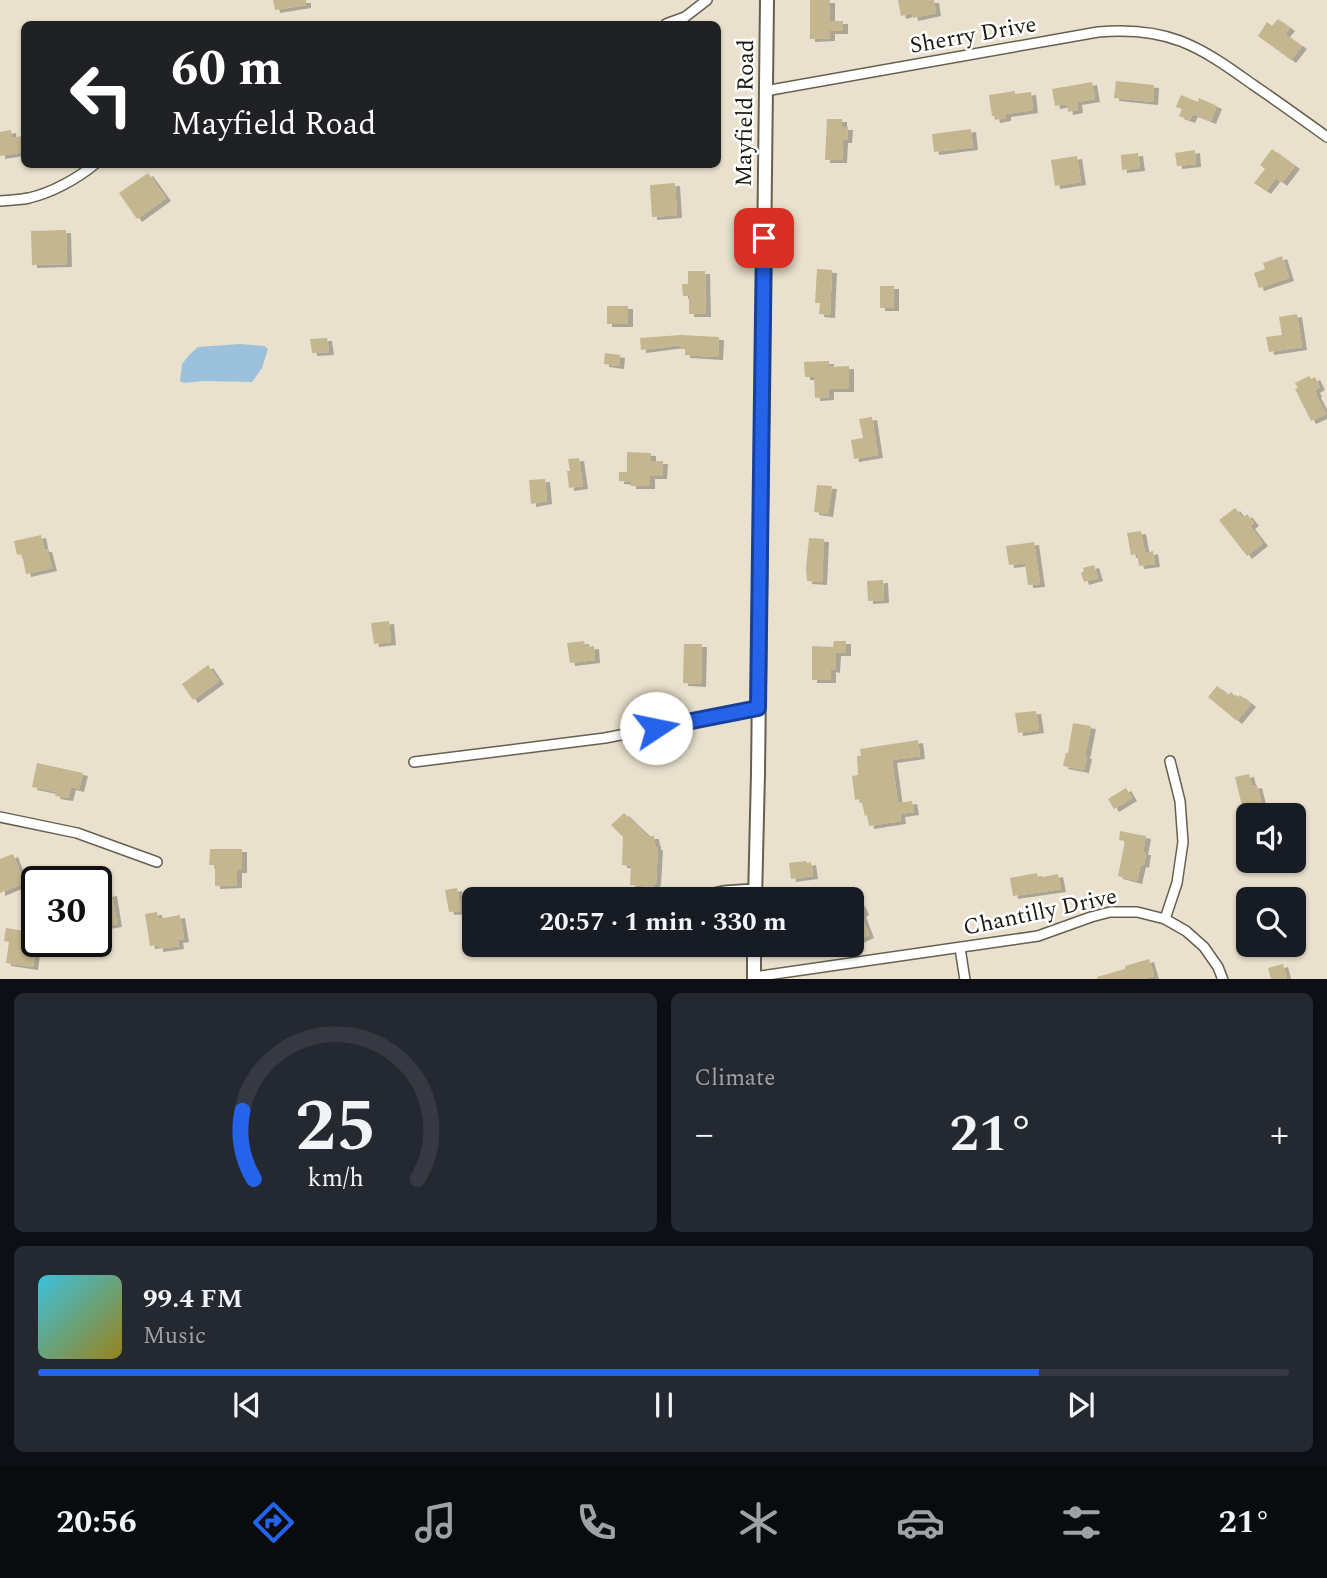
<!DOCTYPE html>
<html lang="en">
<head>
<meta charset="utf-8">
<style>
  :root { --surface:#171b24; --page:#242831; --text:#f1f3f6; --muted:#9ea1a6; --line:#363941; --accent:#2563eb }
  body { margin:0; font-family:Spectral,serif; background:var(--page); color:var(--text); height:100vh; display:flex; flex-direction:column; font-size:26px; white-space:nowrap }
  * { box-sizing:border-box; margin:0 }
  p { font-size:23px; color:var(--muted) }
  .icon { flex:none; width:38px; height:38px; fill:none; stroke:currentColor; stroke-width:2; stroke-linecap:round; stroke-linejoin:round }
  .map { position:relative; height:979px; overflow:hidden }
  .sheet { display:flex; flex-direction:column; gap:14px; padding:14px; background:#0d0f14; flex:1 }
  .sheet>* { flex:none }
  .top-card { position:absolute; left:21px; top:21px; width:700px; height:147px; border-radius:10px; box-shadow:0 2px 5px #0004; background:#202124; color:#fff; overflow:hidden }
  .fabs { position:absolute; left:1236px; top:803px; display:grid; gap:14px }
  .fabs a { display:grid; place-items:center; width:70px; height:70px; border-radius:10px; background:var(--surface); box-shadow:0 2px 5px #0004; font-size:35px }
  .speed { position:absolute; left:21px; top:866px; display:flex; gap:14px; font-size:35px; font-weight:700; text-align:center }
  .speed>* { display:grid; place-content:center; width:91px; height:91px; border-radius:50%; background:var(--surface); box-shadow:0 2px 5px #0004; line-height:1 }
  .speed .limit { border:4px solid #111; border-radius:10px; background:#fff; color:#111 }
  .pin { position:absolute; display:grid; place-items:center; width:60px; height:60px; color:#fff; margin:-30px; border-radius:14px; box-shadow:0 4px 10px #0006 }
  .me { position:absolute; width:77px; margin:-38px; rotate:79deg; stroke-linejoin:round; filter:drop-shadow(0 0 5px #0008) }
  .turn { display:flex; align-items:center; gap:24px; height:147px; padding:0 35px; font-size:32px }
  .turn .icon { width:91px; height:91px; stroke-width:2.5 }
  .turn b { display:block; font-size:49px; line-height:60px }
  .big { font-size:52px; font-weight:700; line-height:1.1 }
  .sheet .widget { flex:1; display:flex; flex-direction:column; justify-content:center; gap:10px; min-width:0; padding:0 24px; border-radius:10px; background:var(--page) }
  .sheet .dial { align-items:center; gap:0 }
  .dial svg { height:182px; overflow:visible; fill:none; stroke:var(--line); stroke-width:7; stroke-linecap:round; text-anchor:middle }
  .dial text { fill:var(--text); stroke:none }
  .song { display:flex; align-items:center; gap:21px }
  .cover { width:84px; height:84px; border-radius:10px; background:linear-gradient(135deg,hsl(190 70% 55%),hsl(50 70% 35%)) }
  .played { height:7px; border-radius:4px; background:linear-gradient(90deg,var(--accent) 80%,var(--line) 80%) }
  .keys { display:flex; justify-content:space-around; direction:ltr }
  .heat { display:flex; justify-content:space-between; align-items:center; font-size:38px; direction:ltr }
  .sheet .tiles { flex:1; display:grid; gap:14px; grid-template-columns:1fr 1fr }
  .widget:last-child { grid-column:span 2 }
  .trip { position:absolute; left:462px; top:887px; width:402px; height:70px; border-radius:10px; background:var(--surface); box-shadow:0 2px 5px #0004; font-weight:700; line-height:70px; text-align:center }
  .menu { display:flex; height:112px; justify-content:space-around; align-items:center; background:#090b0e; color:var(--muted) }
  .menu .icon { width:49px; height:49px }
  .menu .active { color:var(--accent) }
  .menu b { font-size:32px; color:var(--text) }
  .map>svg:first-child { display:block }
  .water { fill:#9cc1dc }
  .building { fill:#c4b68e; filter:url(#shadow) }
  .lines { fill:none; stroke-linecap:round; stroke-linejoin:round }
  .lane-casing { stroke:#66604e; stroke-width:8 }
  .street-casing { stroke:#66604e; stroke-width:12 }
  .secondary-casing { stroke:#66604e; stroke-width:16 }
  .lane { stroke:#fff; stroke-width:4.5 }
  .street { stroke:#fff; stroke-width:9 }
  .secondary { stroke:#fff; stroke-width:12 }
  .route-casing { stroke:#184099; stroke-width:18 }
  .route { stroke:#2563eb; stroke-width:12 }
  .labels { text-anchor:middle; stroke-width:5; stroke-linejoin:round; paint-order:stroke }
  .street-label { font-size:23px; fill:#1c1a13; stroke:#fff }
</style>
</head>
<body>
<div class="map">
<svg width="1327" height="980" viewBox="0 0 1327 980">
  <defs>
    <filter id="shadow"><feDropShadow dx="5" dy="3" stdDeviation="0" flood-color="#0004"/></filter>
  </defs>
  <rect width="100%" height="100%" fill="#e9e1cd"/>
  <path class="water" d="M240,344L264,346L268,349L262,368L252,382L203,381L184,383L180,381L182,364L190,354L198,347Z"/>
  <g class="building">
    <path d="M273,0H306V5L275,10Z"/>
    <path d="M810,0H830V21H843V31H830V38L810,39Z"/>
    <path d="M898,0H934L936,13L913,18L912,13L901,16Z"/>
    <path d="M1278,19L1290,28L1285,34L1302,46L1291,60L1258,36L1267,22L1272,26Z"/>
    <path d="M1116,81L1154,85L1153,102L1114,98Z"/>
    <path d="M1092,82L1095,99L1077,102L1078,110L1068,112L1067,104L1055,106L1052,89Z"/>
    <path d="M1015,91V94L1031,92L1033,110L1006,114V118L995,120L994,116H992L989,95Z"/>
    <path d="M1181,95L1198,102L1199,98L1217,106L1211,121L1193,114L1190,120L1179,116L1182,109L1176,107Z"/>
    <path d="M827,119H842V127H848L847,140H843L842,160H825Z"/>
    <path d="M971,129L973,147L934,152L932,134Z"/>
    <path d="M11,130L12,138L22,136L24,152L0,156V132Z"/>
    <path d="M1272,149L1295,166L1282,183L1276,178L1266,191L1254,183L1265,169L1260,165Z"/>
    <path d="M1195,150L1196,164L1177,166L1175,153Z"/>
    <path d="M1138,153L1140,168L1122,170L1121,155Z"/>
    <path d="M1077,156L1081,182L1055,186L1051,160Z"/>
    <path d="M148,173L166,198L137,219L119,193Z"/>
    <path d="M675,183L677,215L652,217L650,185Z"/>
    <path d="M66,230L67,264L32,265L31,231Z"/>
    <path d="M1282,256L1289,278L1259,288L1254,273L1265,269L1263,263Z"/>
    <path d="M817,269L832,270L830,315L819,314L820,303H815Z"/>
    <path d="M688,271H705L706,314H689V296H683L682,284H688Z"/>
    <rect x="880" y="286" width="14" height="22"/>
    <rect x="607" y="306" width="21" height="18"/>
    <path d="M1297,314L1302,347L1269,352L1266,337L1282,335L1279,317Z"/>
    <path d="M681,335L719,337L718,357L685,355V349H680V345L641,350L640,338Z"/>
    <path d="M327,338L329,352L312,353L310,339Z"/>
    <path d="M605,353L620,355L619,366L604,364Z"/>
    <path d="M829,361V367L849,366V389H829V397L815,398L814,377H805L804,362Z"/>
    <path d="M1309,376L1311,379L1315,377L1320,387L1315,390L1317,394L1316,395L1326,414L1311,421L1295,389L1298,388L1295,383Z"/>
    <path d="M872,417L878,455L854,459L851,440L863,438L859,419Z"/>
    <path d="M627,452L651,453V461H663L662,476H650V486H631V482L619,481V472H627Z"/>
    <path d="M579,458L583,486L569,488L567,471H570L568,459Z"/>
    <path d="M545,479L547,501L531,504L529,480Z"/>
    <path d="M817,485L832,486L828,514L814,512Z"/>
    <path d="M1235,508L1243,518L1247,514L1254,523L1250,526L1263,543L1247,556L1219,520Z"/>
    <path d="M1141,531L1145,553L1153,551L1155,564L1139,566L1137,554L1131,555L1127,533Z"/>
    <path d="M41,535L44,549H47L52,568L26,574L22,554L17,555L14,541Z"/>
    <path d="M809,538L824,539L822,582L807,581L806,569Z"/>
    <path d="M1034,542L1040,584L1028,585L1025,563L1009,565L1006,546Z"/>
    <path d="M1094,565L1098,578L1084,582L1081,573L1084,571L1083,568Z"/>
    <path d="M883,580L884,600L868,601L867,581Z"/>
    <path d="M389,621L391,642L374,644L371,623Z"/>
    <path d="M584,641L585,647L594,646L595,660L570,663L567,643Z"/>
    <path d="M834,641H846V653H836L835,670L831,669V680H812V646L833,647Z"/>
    <path d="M684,644H702L701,684L683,683Z"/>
    <path d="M208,665L219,681L193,700L182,684Z"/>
    <path d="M1217,686L1228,695L1231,692L1237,698L1240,695L1251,704L1237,721L1208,697Z"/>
    <path d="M1036,711L1039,730L1018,733L1015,713Z"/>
    <path d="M1073,723L1091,726L1085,756H1087L1084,770L1063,766L1066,753H1068Z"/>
    <path d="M918,740L920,756L892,760L898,803L912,801L914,812L900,814L901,821L869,826L867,815L865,816L861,799L855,800L852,776L858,775L857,756H861L860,749Z"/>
    <path d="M37,763L83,773L79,789L71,787L68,798L55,796L56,792L32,787Z"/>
    <path d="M1249,774L1252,786L1257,785L1264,813L1248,816V817L1245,818L1235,777Z"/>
    <path d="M1126,788L1132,798L1114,809L1108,799Z"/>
    <path d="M624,813L648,836H654L655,843H656V847H658L656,882L653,887L630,885L631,866L622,865L623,837L611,825Z"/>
    <path d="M1120,831L1146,836L1143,852H1146L1144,865L1141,864L1137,881L1118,876L1125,841L1119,840Z"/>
    <path d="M210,849H242V870H237V885L215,886V865H209Z"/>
    <path d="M13,854L24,883L0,893V859Z"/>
    <path d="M806,861L807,863L811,862L813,876L791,879L789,863Z"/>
    <path d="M1037,873L1038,878L1058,874L1061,889L1013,896L1010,878Z"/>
    <path d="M457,888L461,911L449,912L445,890Z"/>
    <path d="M112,893L117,924L105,926L106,929L96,930V899L99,898V895Z"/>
    <path d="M852,894L857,904L860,903L864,912L861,914L869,935L852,943Z"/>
    <path d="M157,912L158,919L180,915L184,939L178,940L179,946L158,949V945L150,946L145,914Z"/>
    <path d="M6,928L37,933V942H42L40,953L35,952L33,967L6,963L9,942L4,941Z"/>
    <path d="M1149,959L1154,976L1142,979H1097V977L1125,969V966Z"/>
    <path d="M1283,964L1287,979H1271L1268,968Z"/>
  </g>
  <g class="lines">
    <g class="lane-casing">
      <path id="lane" d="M694,900C713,887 732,888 754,887"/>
    </g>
    <g class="street-casing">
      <g id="street">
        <path d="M666,24L685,17L707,0"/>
        <path d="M765,91L1098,32C1167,26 1198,45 1252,84C1277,101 1302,119 1327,137"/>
        <path d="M0,201C9,200 19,200 29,198C51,193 77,179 95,164"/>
        <path d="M414,762L605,738L758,708"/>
        <path d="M0,817L77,833L157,862"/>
        <path d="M1165,919L1177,883L1183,842L1180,801L1170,761"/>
        <path d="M960,948L965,980"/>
        <path d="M754,977L1038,936L1091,917L1110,912H1137L1165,919L1186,931L1204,947L1218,967L1223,980"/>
      </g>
    </g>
    <g class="secondary-casing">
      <g id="secondary">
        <path d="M755,900L758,773L767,0"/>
        <path d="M754,980V945"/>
      </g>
    </g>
    <use href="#lane" class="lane"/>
    <use href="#street" class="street"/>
    <use href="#secondary" class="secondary"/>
  </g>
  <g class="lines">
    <g class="route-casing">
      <path id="route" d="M656,728L758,708L764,238"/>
    </g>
    <use href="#route" class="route"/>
  </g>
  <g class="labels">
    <g class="street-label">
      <text transform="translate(973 34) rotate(-10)" y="8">Sherry Drive</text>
      <text transform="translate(744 113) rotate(-89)" y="8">Mayfield Road</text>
      <text transform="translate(1040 911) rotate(-12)" y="8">Chantilly Drive</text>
    </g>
  </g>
</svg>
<div class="fabs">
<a><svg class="icon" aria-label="sound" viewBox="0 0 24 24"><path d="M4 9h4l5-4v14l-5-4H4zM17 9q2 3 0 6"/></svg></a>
<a><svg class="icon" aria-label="search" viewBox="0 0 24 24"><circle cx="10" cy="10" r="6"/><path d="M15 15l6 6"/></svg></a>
</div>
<div class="speed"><div class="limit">30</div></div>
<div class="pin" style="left:764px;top:238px;background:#d93025"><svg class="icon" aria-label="arrive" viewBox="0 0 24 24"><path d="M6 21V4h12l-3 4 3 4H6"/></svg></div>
<svg class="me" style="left:656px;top:728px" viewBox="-20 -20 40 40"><circle r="19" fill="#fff"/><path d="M0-13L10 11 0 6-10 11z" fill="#2563eb"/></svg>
<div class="trip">20:57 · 1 min · 330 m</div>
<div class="top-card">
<div class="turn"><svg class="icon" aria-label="left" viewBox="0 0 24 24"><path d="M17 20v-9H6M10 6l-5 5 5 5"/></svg><div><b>60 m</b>Mayfield Road</div></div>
</div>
</div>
<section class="sheet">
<div class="tiles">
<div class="widget dial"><svg viewBox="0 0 100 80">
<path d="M14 69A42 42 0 1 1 86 69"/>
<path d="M14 69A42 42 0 0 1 9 39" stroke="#2563eb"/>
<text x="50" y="56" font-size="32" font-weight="700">25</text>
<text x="50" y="72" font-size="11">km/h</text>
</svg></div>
<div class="widget"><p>Climate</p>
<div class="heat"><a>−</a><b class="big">21°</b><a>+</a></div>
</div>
<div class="widget">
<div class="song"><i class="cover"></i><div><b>99.4 FM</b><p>Music</p></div></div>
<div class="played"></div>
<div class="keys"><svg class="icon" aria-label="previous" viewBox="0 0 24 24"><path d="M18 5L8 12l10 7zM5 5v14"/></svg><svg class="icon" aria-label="pause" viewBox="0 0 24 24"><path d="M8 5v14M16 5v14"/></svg><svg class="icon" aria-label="next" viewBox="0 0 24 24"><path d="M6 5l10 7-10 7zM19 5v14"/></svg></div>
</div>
</div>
</section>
<nav class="menu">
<b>20:56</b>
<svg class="icon active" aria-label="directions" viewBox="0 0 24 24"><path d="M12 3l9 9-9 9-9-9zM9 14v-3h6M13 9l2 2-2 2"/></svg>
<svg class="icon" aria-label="music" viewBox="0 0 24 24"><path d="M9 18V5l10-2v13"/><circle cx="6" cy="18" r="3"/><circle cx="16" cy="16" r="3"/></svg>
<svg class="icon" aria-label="phone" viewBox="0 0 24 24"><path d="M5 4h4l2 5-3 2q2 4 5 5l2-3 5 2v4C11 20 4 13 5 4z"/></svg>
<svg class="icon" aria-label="climate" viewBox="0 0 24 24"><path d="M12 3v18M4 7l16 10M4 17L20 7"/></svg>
<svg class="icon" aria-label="car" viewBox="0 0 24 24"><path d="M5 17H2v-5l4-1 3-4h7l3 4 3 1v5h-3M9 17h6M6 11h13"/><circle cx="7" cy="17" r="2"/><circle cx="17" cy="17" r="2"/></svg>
<svg class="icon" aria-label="filters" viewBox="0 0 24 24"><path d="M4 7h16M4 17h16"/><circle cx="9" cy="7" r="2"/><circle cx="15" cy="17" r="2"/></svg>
<b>21°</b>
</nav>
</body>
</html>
